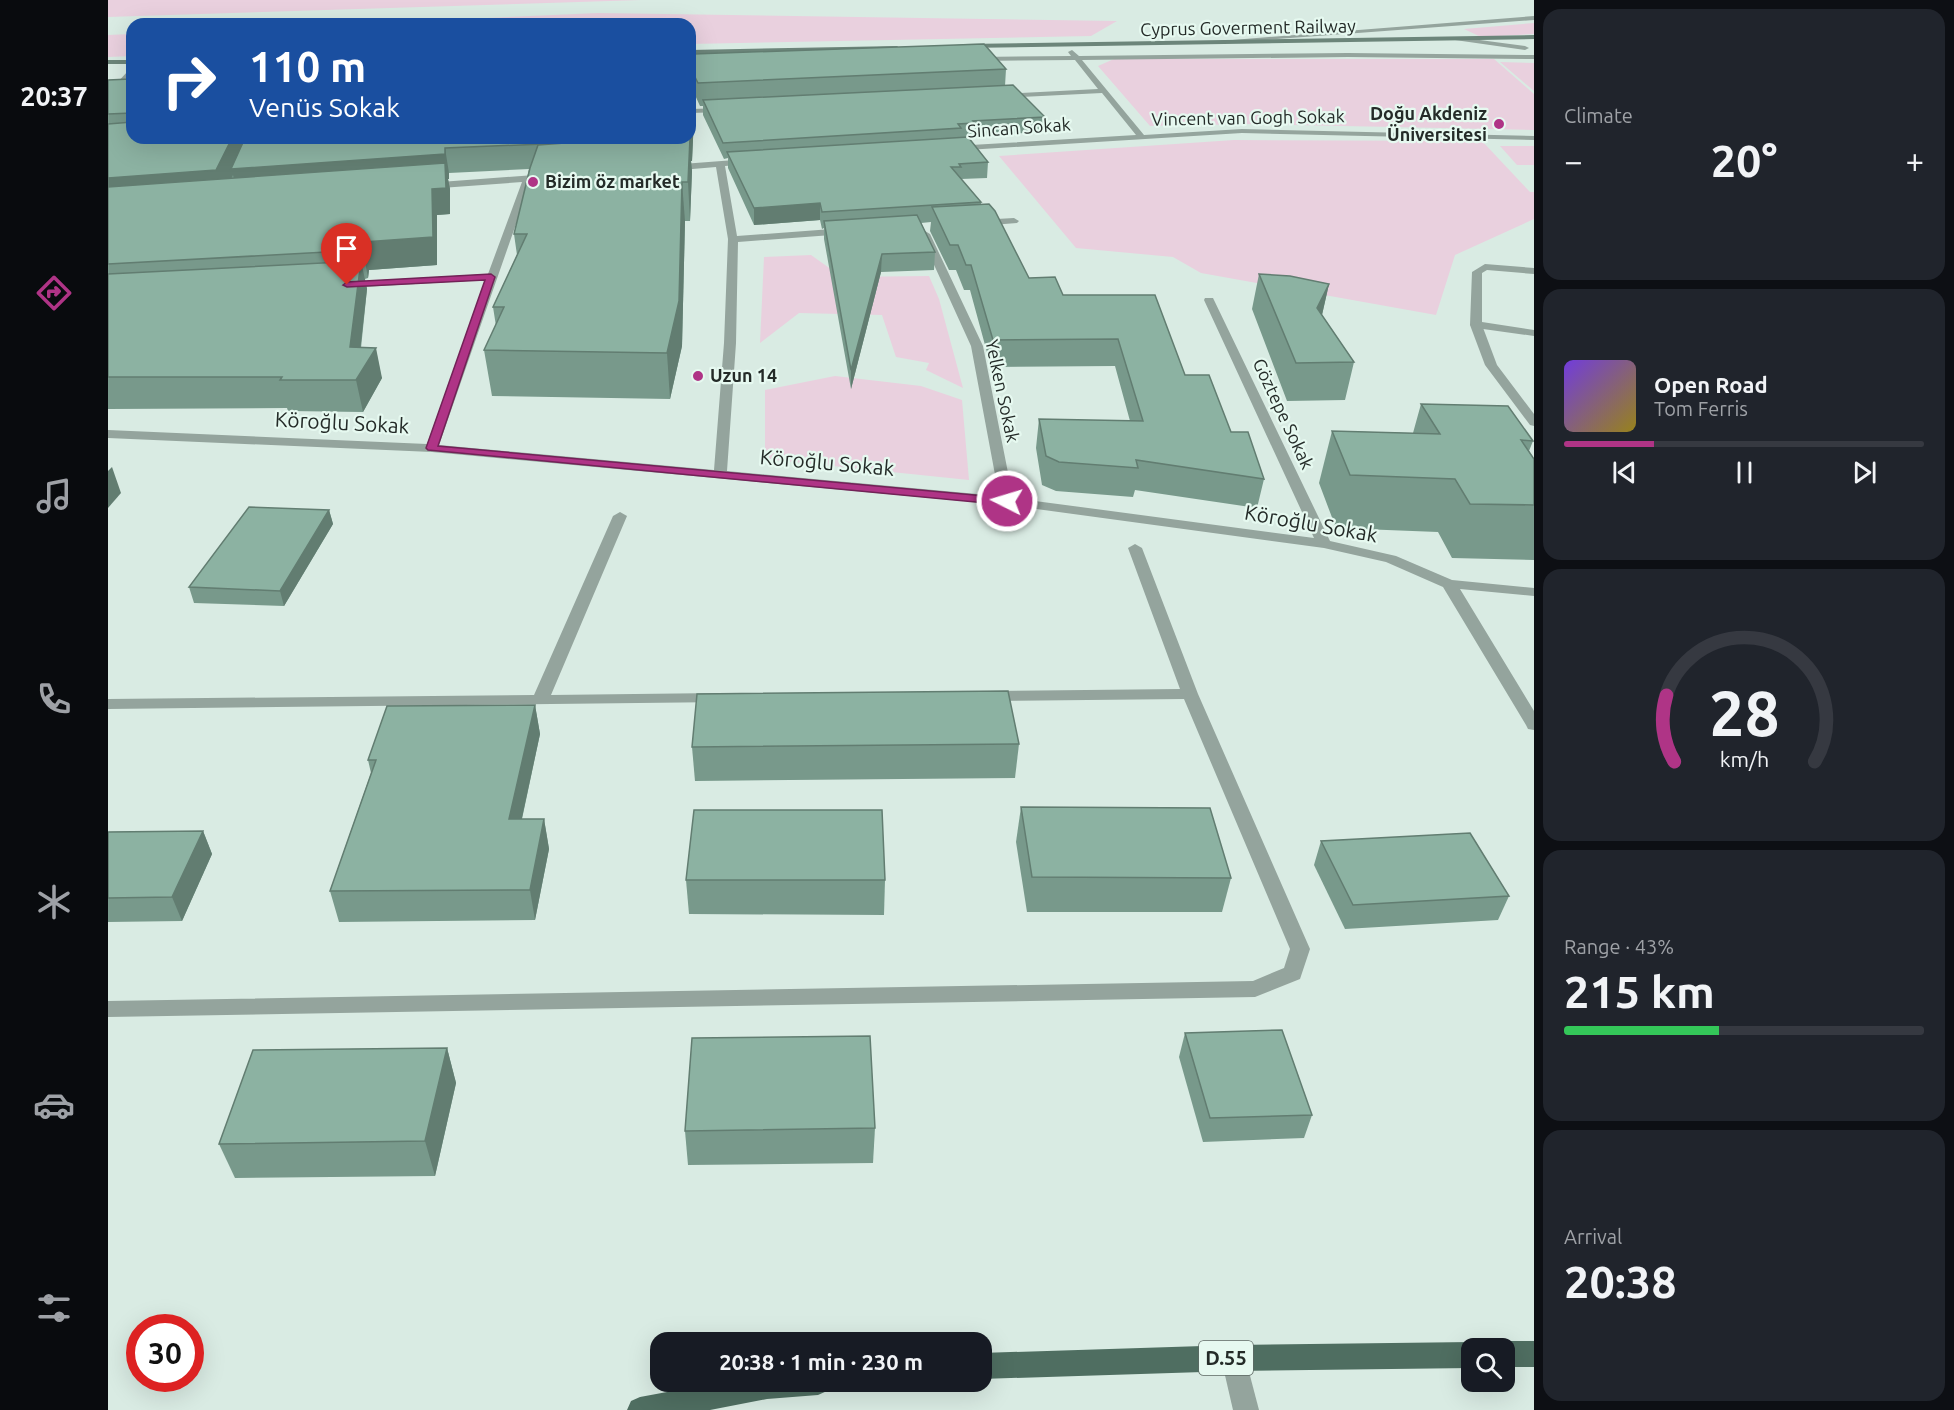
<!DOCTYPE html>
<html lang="en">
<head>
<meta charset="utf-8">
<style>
  :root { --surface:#171b24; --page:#20242c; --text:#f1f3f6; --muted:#9ea1a6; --line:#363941; --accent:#af3486 }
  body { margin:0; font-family:Ubuntu,sans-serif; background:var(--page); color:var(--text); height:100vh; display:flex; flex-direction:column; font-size:22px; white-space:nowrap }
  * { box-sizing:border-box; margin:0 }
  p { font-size:20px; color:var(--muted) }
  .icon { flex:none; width:33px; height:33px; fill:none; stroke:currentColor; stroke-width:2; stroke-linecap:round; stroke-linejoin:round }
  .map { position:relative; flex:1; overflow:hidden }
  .sheet { display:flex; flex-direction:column; gap:9px; padding:9px; background:#0d0f14; width:420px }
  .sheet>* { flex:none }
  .guide { position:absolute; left:18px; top:18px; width:570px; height:126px; border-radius:18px; box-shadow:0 6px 24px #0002; background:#1a4fa0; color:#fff; overflow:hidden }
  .controls { position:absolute; left:1353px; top:1338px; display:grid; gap:12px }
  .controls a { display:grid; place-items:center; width:54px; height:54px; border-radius:12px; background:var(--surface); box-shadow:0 6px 24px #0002; font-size:30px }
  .speed { position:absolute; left:18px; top:1314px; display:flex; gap:12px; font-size:30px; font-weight:700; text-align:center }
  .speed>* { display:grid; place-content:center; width:78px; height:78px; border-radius:50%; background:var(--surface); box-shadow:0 6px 24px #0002; line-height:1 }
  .speed .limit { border:9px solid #d22; background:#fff; color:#111 }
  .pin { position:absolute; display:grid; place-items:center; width:51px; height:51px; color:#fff; margin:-62px -26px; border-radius:50% 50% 50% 0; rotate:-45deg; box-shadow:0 0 6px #0007 }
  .pin .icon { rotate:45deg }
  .me { position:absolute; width:66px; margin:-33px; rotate:275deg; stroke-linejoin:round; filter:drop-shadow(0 0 4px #0008) }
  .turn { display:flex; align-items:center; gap:21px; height:126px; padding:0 24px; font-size:27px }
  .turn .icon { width:78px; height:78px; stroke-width:2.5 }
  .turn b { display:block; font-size:42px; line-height:51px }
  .big { font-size:45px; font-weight:700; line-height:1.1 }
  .sheet .tile { flex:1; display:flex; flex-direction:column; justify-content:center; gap:9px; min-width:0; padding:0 21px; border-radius:18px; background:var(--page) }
  .sheet .dial { align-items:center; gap:0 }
  .dial svg { height:156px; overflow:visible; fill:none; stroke:var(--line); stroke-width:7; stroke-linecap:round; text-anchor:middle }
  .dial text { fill:var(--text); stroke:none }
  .song { display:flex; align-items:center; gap:18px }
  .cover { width:72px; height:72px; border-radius:9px; background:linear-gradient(135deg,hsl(260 70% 55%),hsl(50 70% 35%)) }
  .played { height:6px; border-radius:3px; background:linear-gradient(90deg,var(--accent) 25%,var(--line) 25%) }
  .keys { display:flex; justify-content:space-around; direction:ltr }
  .heat { display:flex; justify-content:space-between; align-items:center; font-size:33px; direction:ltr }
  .charge { height:9px; border-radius:4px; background:linear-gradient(90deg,#34c759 43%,var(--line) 0) }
  .trip { position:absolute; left:542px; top:1332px; width:342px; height:60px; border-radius:18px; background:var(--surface); box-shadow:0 6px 24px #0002; font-weight:700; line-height:60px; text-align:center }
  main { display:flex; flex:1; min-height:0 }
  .menu { display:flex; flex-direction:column; width:108px; justify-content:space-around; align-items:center; background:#090b0e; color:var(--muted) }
  .menu .icon { width:42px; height:42px }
  .menu .active { color:var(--accent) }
  .menu b { font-size:27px; color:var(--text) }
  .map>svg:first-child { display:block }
  .green { fill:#e9d0de }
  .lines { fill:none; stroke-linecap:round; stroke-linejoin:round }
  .service { fill:#94a49d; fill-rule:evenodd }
  .minor { fill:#94a49d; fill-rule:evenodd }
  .secondary { fill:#6c857a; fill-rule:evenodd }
  .primary { fill:#4f6e61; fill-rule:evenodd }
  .wall { fill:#78998b }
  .shaded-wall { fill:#627d71 }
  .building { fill:#8cb2a2; stroke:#627d71; stroke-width:1.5 }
  .route { fill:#af3486; stroke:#722257; stroke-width:1.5 }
  .poi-dot { fill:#af3486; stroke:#e6f9f0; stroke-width:2 }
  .labels { text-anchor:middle; stroke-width:4.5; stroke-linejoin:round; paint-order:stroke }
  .far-street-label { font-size:18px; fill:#242b28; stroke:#e6f9f0 }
  .far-poi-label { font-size:18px; font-weight:bold; fill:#242b28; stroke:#e6f9f0; text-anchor:start }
  .shield { fill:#e6f9f0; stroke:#5e6964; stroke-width:1.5 }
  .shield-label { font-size:20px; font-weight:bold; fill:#242b28 }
  .street-label { font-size:21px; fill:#242b28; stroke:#e6f9f0 }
</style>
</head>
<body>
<main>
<nav class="menu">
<b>20:37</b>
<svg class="icon active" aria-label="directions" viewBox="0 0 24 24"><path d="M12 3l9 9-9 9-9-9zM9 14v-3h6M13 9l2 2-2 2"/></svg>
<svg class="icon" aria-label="music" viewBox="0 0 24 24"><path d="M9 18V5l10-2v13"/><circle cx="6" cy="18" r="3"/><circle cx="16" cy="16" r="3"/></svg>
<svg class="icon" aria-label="phone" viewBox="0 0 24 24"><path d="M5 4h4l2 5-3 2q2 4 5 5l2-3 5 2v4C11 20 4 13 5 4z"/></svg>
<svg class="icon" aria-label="climate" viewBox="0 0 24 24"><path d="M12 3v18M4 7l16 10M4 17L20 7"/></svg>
<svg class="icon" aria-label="car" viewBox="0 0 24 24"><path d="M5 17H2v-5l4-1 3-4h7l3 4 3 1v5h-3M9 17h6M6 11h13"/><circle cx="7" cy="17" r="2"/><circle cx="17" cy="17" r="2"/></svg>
<svg class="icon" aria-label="filters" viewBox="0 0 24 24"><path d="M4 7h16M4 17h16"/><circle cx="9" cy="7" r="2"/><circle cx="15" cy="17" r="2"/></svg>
</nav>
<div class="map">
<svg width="1426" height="1410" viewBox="0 0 1426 1410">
  <rect width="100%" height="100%" fill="#d9ebe3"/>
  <g class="green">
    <path d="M0,0H533L0,17Z"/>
    <path d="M490,13L1009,21L983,36L582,44V24H244Z"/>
    <path d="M1426,23V34L1373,37L1356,29Z"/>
    <path d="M24,34V56L0,57V35Z"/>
    <path d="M1006,59H1386L1426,94V130L1143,124L1042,126L990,66Z"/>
    <path d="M1392,62L1426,63V91Z"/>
    <path d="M1126,140L1374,141L1422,192H1426V219L1347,255L1328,315L1093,273L1065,257L968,248L891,156Z"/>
    <path d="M1392,146H1426V165H1409Z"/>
    <path d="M703,255L734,277L821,276L831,299L855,388L818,370L821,363L788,357L774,315L691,313L652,343L656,257Z"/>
    <path d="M727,376L813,386L854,400L861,480L657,459V390Z"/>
  </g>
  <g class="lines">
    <g class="service">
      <path d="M1377,264L1426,268V274L1379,270L1374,273V322L1426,330V336L1368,328L1362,325L1364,272Z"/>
      <path d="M512,512L519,516L443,695L611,693L617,694L619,698L617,702L0,709V699L426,695L505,516Z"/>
      <path d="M1027,544L1034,548L1090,694L1202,949L1192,979L1147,997L0,1017V1001L1145,981L1176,968L1182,949L1076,699L880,701L872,696L880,691L1072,689L1020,548Z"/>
    </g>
    <g class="minor">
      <path d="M1426,16V20L1115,43L1112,41Z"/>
      <path d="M1349,37L1417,46L1421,48L1417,50L1347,40Z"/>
      <path d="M964,50L971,56L1240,53L1426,55V59L1240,57L974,60L1036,135L1134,129L1426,136V140L1134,133L843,151L842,149L846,146L1028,135L994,93L892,98L888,96L892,94L990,89L967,60L869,61L865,59L869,57L963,56L960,52Z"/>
      <path d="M21,70H24V76L12,90H6V86Z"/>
      <path d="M620,108V112H617L582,113V109Z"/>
      <path d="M640,159L644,162L643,164L617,166L629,236L737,228L742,231L737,234L630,242L628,343L619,471L891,496L863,346L812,234L817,231L822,234L875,346L905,498L1206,538L1096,300L1097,298H1105L1222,541L1288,556L1344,580L1426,588V596L1352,589L1426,711V730L1420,729L1418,725L1335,587L1278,562L1216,548L899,505L324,452L0,438V430L319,444L378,280L237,288L232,285L237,282L380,274L414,182L319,189L314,186L319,183L440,174L443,175V179L423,181L331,445L606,470L616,343L620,239L608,167L561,171L557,168L561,165Z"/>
      <path d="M906,218L911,221L909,223L871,226L866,223L871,220Z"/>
      <path d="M1368,322L1374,325L1389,365L1426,414V426L1422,425L1377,365L1362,325Z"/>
      <path d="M1126,1345L1135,1349L1151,1410H1125L1113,1358L1117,1349Z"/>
    </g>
    <g class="secondary">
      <path d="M1426,35V39L856,48L853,46L856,44Z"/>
      <path d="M790,46L788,49L582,54V50Z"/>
      <rect x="0" y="60" width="24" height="4"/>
    </g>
    <g class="primary">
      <path d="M1396,1341H1426V1367H1396V1348H1385L1387,1345Z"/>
      <path d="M1364,1342L1374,1348H1364V1368L1126,1371L873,1379V1353L1126,1345Z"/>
      <path d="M613,1382H723L719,1391L710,1395L659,1399L602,1410H519L523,1401L532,1397Z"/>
    </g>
  </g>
  <g class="wall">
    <path d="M586,54L898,69L897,86L937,117L936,132L866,136V138H861L880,162L879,178L853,179L873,202V204L921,278L955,295L1077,375L1123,432L1156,479L1149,508L1027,490L1025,497L948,491L934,485L928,448L931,419L1022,421L1007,366L883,367L862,290H856L848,270H841L822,231L823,222L813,223L827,252L826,270L773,272L743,389L716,239V228L714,229L712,220L646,225L620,168V158L616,159L595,115V106H592L587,95L584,161H583L584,171L582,221H577L574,346L562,399L384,396L376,350L388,326L385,307L409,255L406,234L421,169L341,173V179H340L342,189V214L329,215V265L261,270L260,278L257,279L259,289L253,348L274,378L255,412L180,411L179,408L0,409V80L22,79L24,76V138H582Z"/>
    <path d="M1151,274L1221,284L1214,315L1246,362L1237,400L1179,401L1144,309Z"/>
    <path d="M1313,404L1425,441L1421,451L1426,459V560L1344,558L1330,532L1228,528L1211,483L1224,431L1305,433Z"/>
    <path d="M221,510L225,524L176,606L86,603L81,587Z"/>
    <path d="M427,705L432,734L414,819H436L441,849L427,920L231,922L222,891L263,773L260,760Z"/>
    <path d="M911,744L907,778L587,781L584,747Z"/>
    <path d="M913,807L1123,878L1114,912H919L908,842Z"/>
    <path d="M95,831L104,854L74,921L0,922V832Z"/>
    <path d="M1213,841L1401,896L1390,920L1237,929L1206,865Z"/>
    <path d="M578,880H777L776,915L581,914Z"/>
    <path d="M1077,1033L1204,1115L1196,1138L1095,1142L1071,1057Z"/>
    <path d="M339,1048L348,1083L327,1176L127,1178L111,1144Z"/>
    <path d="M767,1128L765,1163L580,1165L577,1131Z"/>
  </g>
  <g class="shaded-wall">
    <path d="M585,73L587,95L584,161H583L584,171L582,221L580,182L582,85Z"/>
    <path d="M124,138H143L337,148L341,173V179H340L342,189V214L329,215V265L261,270L260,278L255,250L130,194L125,175L115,196L0,204V178Z"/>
    <path d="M574,182L577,221L574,346L562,399L559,353Z"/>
    <path d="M712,203V220L646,225V208Z"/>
    <path d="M774,254L773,272L743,389V370Z"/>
    <path d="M253,261L259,289L249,378L242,347Z"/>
    <path d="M1221,284L1213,319L1209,308Z"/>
    <path d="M268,348L274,378L255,412L248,380Z"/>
    <path d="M4,467L13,493L0,508V471Z"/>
    <path d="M221,510L225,524L176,606L172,591Z"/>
    <path d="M427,705L432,734L407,850L401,819Z"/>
    <path d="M436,819L441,849L427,920L422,890Z"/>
    <path d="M95,831L104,854L74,921L64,897Z"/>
    <path d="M339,1048L348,1083L327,1176L317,1141Z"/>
  </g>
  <g class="building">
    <path d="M876,44L898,69L590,83L585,73V84L582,85V52H586V54Z"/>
    <path d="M24,76V113L0,114V80L22,79Z"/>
    <path d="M905,85L937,117L865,121L867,123L850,124L853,128L615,143L595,100Z"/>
    <path d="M582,92H585L583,136H582Z"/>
    <path d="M24,122V138H124L108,170L0,178V124Z"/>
    <path d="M860,137L880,162L851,164L853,167H843L873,202L714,212L712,203L646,208L619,152Z"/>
    <path d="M137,138H525L435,144H436L337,148V154L123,169Z"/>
    <path d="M525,138H582L580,182H574L571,301L559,353L376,350L396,307H385L419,234H406L422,168L430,145Z"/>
    <path d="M337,163L338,188L324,189L325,237L256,242L255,250L0,264V187Z"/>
    <path d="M881,204L887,211L921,278L947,277L955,295H1047L1077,375H1101L1123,432H1140L1156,479L1028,460L1030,468L951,462L938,456L931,419L1035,421L1010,339L885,340L863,265H858L850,245H842L824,207Z"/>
    <path d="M809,215L827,252L774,254L743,370L716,221Z"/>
    <path d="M253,261L242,347L268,348L248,380H172L174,377H0V274Z"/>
    <path d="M1151,274L1182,276L1221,284L1209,308L1246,362L1188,363Z"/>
    <path d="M1313,404L1400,406L1425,441L1413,440L1426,459V505L1362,504L1347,479L1242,475L1224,431L1332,434Z"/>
    <path d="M141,507L221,510L172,591L81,587Z"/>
    <path d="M900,691L911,744L584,747L589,694Z"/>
    <path d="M427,705L401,819H436L422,890L222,891L268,760H260L279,706Z"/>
    <path d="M913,807L1102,808L1123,878L924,877Z"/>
    <path d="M586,810H774L777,880H578Z"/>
    <path d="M95,831L64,897L0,898V832Z"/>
    <path d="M1362,833L1401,896L1245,905L1213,841Z"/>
    <path d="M1174,1030L1204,1115L1102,1118L1077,1033Z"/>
    <path d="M762,1036L767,1128L577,1131L584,1038Z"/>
    <path d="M339,1048L317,1141L111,1144L145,1050Z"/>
  </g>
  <path class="route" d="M383,274L387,277L330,446L899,498L904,501L899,505L320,450L318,448L377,280L239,287L235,285L239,282Z"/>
  <g class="poi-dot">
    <circle cx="1391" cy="124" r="6"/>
    <circle cx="425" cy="182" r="6"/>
    <circle cx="590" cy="376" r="6"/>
  </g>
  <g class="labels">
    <g class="far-street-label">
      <text transform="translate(1140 28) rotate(-1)" y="6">Cyprus Goverment Railway</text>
      <text transform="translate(1140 118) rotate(-1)" y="6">Vincent van Gogh Sokak</text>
      <text transform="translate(911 128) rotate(-4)" y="6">Sincan Sokak</text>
      <text transform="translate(894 391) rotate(78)" y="6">Yelken Sokak</text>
      <text transform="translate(1175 414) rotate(65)" y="6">Göztepe Sokak</text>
    </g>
    <g class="far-poi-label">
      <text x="1379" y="120" text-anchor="end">Doğu Akdeniz<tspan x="1379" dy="21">Üniversitesi</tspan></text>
      <text x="437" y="188">Bizim öz market</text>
      <text x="602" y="382">Uzun 14</text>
    </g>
    <rect class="shield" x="1091" y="1341" width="54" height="34" rx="4.5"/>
    <g class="shield-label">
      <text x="1118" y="1365">D.55</text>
    </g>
    <g class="street-label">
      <text transform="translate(234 423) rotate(3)" y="7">Köroğlu Sokak</text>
      <text transform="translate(719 463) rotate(5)" y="7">Köroğlu Sokak</text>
      <text transform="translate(1203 524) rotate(10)" y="7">Köroğlu Sokak</text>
    </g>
  </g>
</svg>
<div class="controls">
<a><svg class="icon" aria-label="search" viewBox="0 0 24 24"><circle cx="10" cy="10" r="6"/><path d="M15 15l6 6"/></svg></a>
</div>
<div class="speed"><div class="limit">30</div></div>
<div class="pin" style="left:239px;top:285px;background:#d93025"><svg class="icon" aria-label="arrive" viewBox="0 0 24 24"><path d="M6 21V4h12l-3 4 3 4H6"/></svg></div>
<svg class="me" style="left:899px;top:501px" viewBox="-20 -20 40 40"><circle r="17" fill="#af3486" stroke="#fff" stroke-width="3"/><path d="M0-11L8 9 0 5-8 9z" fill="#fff"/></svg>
<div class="trip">20:38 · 1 min · 230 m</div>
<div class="guide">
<div class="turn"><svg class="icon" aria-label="right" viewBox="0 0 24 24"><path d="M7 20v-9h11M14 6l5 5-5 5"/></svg><div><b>110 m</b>Venüs Sokak</div></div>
</div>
</div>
<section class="sheet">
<div class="tile"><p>Climate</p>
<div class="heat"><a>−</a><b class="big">20°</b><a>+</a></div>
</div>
<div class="tile">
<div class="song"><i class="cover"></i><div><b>Open Road</b><p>Tom Ferris</p></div></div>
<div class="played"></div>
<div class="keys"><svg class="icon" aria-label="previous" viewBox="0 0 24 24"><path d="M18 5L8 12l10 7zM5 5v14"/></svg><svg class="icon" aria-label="pause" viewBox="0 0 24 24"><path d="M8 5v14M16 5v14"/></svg><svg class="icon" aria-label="next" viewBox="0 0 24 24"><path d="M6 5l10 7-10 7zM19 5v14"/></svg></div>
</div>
<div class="tile dial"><svg viewBox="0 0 100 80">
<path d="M14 69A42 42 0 1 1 86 69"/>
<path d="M14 69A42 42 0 0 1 10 35" stroke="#af3486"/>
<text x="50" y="56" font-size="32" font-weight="700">28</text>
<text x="50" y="72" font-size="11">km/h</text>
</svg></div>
<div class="tile"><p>Range · 43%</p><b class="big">215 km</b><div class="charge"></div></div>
<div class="tile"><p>Arrival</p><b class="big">20:38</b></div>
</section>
</main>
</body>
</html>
